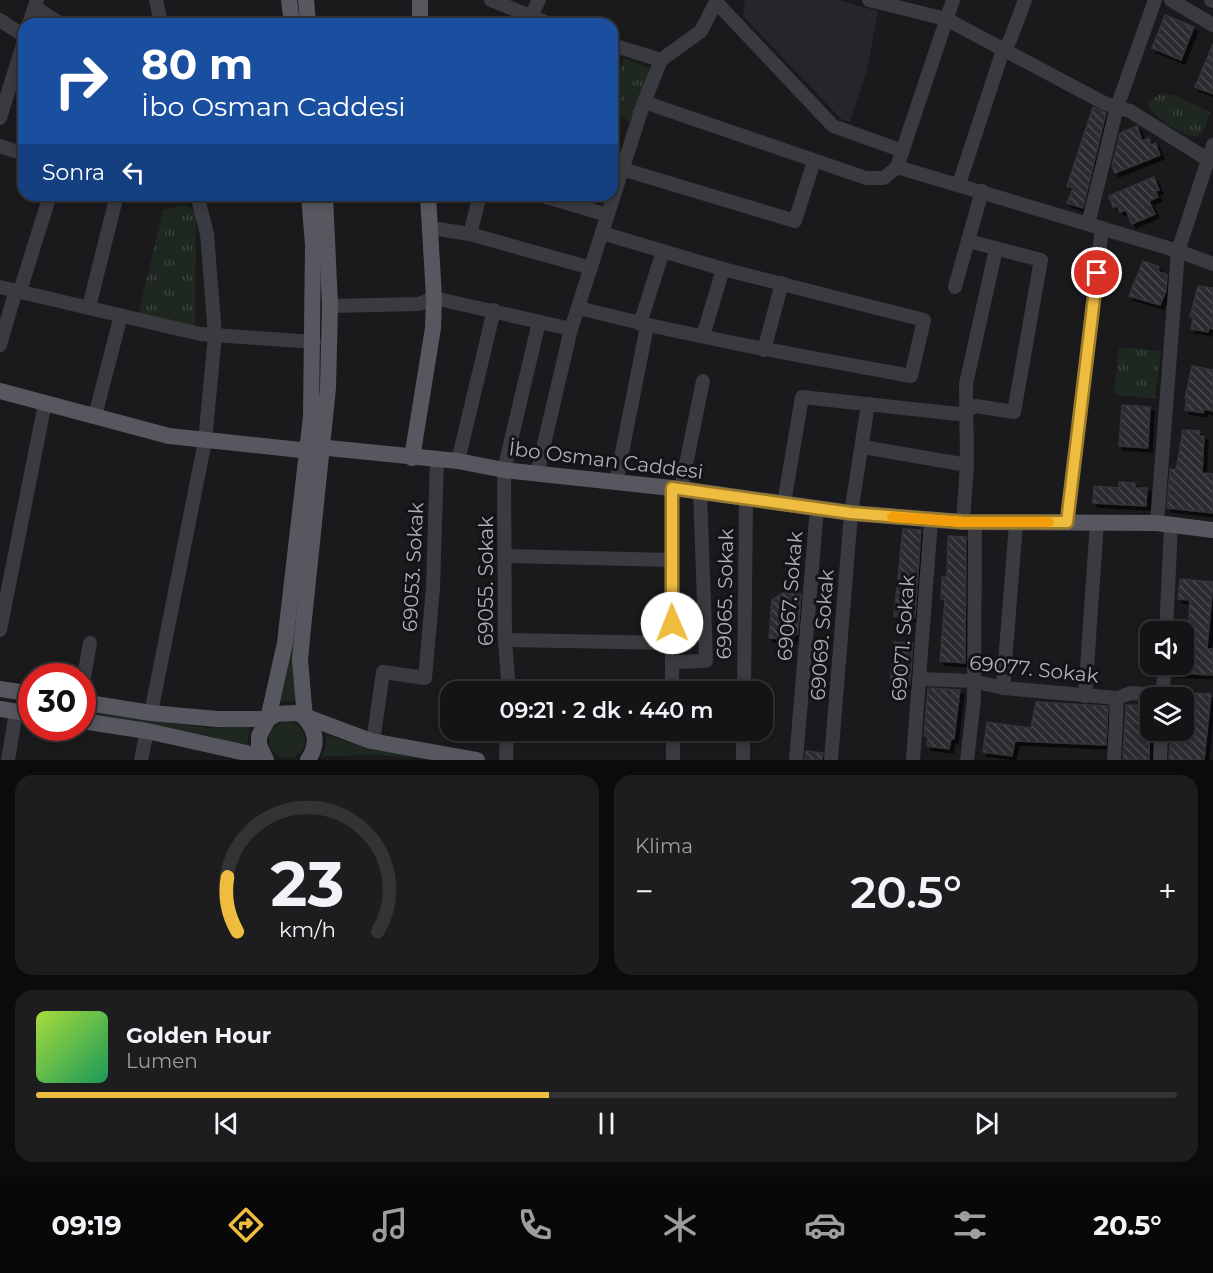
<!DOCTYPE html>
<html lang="tr">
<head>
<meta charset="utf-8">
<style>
  :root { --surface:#141315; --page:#1d1c1e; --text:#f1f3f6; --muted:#9d9ea0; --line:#333234; --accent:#eebd3f }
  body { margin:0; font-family:Montserrat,sans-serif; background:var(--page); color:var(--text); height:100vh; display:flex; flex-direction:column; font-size:22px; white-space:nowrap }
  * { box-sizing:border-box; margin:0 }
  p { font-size:20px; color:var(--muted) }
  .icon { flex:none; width:33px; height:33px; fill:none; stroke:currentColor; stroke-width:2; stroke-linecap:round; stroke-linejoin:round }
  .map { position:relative; height:760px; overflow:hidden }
  .side { display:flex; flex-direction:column; gap:15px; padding:15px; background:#0b0a0c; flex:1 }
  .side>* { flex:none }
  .guide { position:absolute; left:18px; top:18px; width:600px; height:183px; border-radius:18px; box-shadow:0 3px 9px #0003,0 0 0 2px var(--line); background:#1a4fa0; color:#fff; overflow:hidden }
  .fabs { position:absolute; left:1140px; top:621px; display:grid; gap:12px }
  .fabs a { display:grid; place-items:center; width:54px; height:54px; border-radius:12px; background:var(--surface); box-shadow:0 3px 9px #0003,0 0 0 2px var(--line); font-size:30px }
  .speed { position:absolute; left:18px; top:663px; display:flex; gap:12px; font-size:30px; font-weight:700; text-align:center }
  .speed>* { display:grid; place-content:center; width:78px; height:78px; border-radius:50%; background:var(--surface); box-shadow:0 3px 9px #0003,0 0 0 2px var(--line); line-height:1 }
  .speed .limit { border:9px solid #d22; background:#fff; color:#111 }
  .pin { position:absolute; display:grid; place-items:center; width:51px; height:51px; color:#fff; margin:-26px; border:3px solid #fff; border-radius:50%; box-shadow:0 2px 6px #0007 }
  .me { position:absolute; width:66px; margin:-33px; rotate:359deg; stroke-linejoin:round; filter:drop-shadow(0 0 4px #0008) }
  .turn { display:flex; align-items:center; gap:21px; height:126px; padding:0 24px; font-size:27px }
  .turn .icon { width:78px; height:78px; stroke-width:2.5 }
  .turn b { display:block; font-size:42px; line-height:51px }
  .then { display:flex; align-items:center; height:57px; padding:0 24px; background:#0003; gap:12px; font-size:22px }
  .big { font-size:45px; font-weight:600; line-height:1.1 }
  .side .widget { flex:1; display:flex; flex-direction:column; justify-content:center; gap:9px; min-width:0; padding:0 21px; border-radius:18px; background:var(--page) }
  .side .dial { align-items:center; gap:0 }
  .dial svg { height:156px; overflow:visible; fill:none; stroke:var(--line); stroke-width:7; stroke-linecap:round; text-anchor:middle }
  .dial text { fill:var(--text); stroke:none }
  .song { display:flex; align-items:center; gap:18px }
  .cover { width:72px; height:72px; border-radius:9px; background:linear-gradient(135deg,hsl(80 70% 55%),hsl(150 70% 35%)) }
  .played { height:6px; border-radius:3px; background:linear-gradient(90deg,var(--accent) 45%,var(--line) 45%) }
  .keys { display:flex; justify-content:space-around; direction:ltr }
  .heat { display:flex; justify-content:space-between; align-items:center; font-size:33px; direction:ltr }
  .side .tiles { flex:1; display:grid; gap:15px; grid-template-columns:1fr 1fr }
  .widget:last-child { grid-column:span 2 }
  .trip { position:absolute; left:440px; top:681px; width:333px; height:60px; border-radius:18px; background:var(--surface); box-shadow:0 3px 9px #0003,0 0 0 2px var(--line); font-weight:600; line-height:60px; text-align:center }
  .menu { display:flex; height:96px; justify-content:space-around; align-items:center; background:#080808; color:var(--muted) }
  .menu .icon { width:42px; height:42px }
  .menu .selected { color:var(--accent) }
  .menu b { font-size:27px; color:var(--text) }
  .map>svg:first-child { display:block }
  .built { fill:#262529 }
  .green { fill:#1f2721 }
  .park { fill:url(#park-tufts) }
  .building { fill:url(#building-back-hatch); stroke:#343337; stroke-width:1.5; filter:url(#shadow) }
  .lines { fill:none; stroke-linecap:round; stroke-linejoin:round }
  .minor { stroke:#3a3b40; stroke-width:14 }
  .major { stroke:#57585f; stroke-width:16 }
  .route-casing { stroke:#9b7b29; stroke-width:15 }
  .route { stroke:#eebd3f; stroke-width:10 }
  .slow { stroke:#f59e0b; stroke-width:10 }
  .labels { text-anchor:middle; stroke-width:6; stroke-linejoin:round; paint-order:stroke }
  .street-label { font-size:20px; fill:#acb0bb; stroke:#141417 }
</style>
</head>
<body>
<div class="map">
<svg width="1213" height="760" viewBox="0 0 1213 760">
  <defs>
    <pattern id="park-tufts" width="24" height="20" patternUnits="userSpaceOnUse" patternTransform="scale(1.5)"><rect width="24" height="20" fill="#1f2721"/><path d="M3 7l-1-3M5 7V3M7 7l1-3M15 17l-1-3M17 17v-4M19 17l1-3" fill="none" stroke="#3d443f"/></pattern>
    <pattern id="building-back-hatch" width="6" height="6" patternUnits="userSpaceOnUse" patternTransform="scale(1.5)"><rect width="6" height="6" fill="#2d2c30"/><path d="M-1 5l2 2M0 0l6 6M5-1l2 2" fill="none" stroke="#49484c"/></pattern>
    <filter id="shadow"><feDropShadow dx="4" dy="4" stdDeviation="0" flood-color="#0009"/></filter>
  </defs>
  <rect width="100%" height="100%" fill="#1a191c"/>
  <path class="built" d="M745,0H838L878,11L867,70L850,122L841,119L743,16Z"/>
  <g class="green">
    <path d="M313,465L295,701L280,702Z"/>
    <path d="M82,711L209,728L249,725L248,747L209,736L83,714Z"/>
    <circle cx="287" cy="740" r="18"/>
    <path d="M326,735L377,750L439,760L376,755L322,756L326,747Z"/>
  </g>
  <g class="park">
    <path d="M624,58L655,71L634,123L612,115V92Z"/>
    <path d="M1161,93L1177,96L1210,112L1205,128L1198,137C1178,134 1157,120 1147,104Z"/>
    <path d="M182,205L191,208L196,216L195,327L138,315L163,210Z"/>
    <path d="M1119,347L1161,351L1155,399L1114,394Z"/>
  </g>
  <g class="building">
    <path d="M1165,15L1194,27L1181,60L1152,48Z"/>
    <path d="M1213,44V94L1195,87Z"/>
    <path d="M1093,107L1106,113L1083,208L1067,203L1073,188L1067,186Z"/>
    <path d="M1137,126L1142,141L1149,138L1151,145L1155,143L1160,155L1115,173L1112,166L1120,133Z"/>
    <path d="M1154,177L1159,190L1155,191L1158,197L1149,201L1155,214L1132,224L1126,210L1120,212L1117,206L1113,207L1109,196Z"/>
    <path d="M1143,261L1159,267L1158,271L1167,275L1166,291L1160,305L1129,296Z"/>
    <path d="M1198,286L1213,288V329L1209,328L1208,332L1191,329L1193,317H1190Z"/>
    <path d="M1192,366L1213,370V411L1204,409L1203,413L1185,410L1187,398H1185Z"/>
    <path d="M1122,405L1150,407L1148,448L1119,446Z"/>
    <path d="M1183,430L1200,431L1199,436H1204L1202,473L1213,474V513L1167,508L1170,469L1176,470Z"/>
    <path d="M1119,482L1135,483V488H1147L1146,506L1093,503L1094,486L1119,488Z"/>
    <path d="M903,529L921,530L915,618L894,616Z"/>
    <path d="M948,536L966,537L965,663L940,661L945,599H941L942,577H947Z"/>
    <path d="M1180,579L1213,582L1207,649H1213V675L1173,673V664H1184L1185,636H1188L1190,600L1178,599Z"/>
    <path d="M782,593L801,594L798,633L790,639L769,638L772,600Z"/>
    <path d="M894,642L913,643L910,685L890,683Z"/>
    <path d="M928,688L960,690L954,739H951L949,749L927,746L928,737L924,736Z"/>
    <path d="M1184,693L1211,694L1204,760H1169L1171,730H1184Z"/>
    <path d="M1036,702L1108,706L1106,745L1015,741L1012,756L983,752L987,722L1031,728Z"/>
    <path d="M1126,705L1150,706L1149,760H1123Z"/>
    <path d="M806,751L823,753L822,760H805Z"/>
  </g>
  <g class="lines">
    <g class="minor">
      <path d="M156,0L161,24"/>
      <path d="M491,0L550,24"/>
      <path d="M869,0L946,19L1106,104L1130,111L1207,159"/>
      <path d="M1171,0L1213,25"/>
      <path d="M1211,0L1213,1"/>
      <path d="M717,3L833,126L903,151"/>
      <path d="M35,7L61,24"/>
      <path d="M530,17L539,0"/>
      <path d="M0,20L24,36"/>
      <path d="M29,24L37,0"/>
      <path d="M612,45L661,60"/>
      <path d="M644,102L866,178H884L897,167L953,0"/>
      <path d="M0,118L24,41"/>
      <path d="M0,146L24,154"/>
      <path d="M897,167L1178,251L1213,264"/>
      <path d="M622,169L795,221L814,161"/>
      <path d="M959,184L1003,50L1010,40L1025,0"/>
      <path d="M539,195L557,200"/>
      <path d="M559,195L557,200L607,215"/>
      <path d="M1088,224L1117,107L1155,0"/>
      <path d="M431,228L470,234L591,268"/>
      <path d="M470,234L480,195"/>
      <path d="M0,287L200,334L314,342"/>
      <path d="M955,287L982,191"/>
      <path d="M20,291L50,195"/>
      <path d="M330,306L419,304L434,298L571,329"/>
      <path d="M89,307L117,195"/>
      <path d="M579,308C688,336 800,356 911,376L924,320L723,269L602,233"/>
      <path d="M640,324L663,251"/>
      <path d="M703,336L723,269"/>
      <path d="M0,345L16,290"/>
      <path d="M764,350L782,283"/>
      <path d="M95,416L121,315"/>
      <path d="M863,447L967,465"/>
      <path d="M458,461L494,310"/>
      <path d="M537,474L571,329L644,102L661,60L701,31L717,0"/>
      <path d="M616,483L647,326"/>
      <path d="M672,488V692"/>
      <path d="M681,489L703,381"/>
      <path d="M784,503L802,397L940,412L959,414L976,406L1014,412L1041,260L968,241"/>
      <path d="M963,522L967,465L966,384L996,249"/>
      <path d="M1067,522L1102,228"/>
      <path d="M1157,523L1178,251L1213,145"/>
      <path d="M506,556L671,560"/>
      <path d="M0,630L45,403"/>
      <path d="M1166,632L1171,525"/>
      <path d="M505,640L672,643"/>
      <path d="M672,662L706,661L700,491"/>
      <path d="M920,679L973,681L1003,688L1117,698L1114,760"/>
      <path d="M82,688L90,643"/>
      <path d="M1003,688L1016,523"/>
      <path d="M509,692L505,640L504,470L539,322"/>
      <path d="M744,692L746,498"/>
      <path d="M1085,696L1097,522"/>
      <path d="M1117,698L1131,693L1163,695"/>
      <path d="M1163,698L1164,664"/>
      <path d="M151,713L205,441L215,335L207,234L197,195"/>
      <path d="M673,730V760"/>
      <path d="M373,742L383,672L425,678L433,588L437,459"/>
      <path d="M8,760L16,712"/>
      <path d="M141,760L147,731"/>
      <path d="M506,760L507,730"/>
      <path d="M743,760V730"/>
      <path d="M796,760L817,508"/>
      <path d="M831,760L851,513L868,404"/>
      <path d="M913,760L931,520"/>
      <path d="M967,760L974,700L975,523"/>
      <path d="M1160,760L1161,730"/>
    </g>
    <g class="major">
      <path d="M289,0L292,24"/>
      <path d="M306,0L308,24"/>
      <path d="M420,0V24"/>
      <path d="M0,391L169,436L301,450L308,446L458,461L504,470L681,489L851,513L963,522L1157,523L1213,530"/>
      <path d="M412,458L433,328L434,298L428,195"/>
      <path d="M0,689L32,694"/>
      <path d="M82,702L151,713L217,719H268L277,714L296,713L371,741L477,760"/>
      <path d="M0,709L32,714"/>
      <path d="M305,718L300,660L302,638L328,388L330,306L325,195"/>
      <path d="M305,718C317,732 318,745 308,760"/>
      <path d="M82,721L147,731L264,757"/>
      <path d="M266,760L259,745V736L268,719L285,643L311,417L313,245L309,195"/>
    </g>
  </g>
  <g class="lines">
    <g class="route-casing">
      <path id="route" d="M672,623V488L851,513L963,522H1067L1097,273"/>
    </g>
    <use href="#route" class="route"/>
    <path class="slow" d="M892,517L963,522H1049"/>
  </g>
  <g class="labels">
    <g class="street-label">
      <text transform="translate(606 460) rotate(7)" y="7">İbo Osman Caddesi</text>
      <text transform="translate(413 567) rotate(-87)" y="7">69053. Sokak</text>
      <text transform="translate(486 581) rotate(-90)" y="7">69055. Sokak</text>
      <text transform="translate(725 594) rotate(-89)" y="7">69065. Sokak</text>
      <text transform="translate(790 596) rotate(-85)" y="7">69067. Sokak</text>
      <text transform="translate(822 635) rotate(-86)" y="7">69069. Sokak</text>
      <text transform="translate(903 638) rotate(-86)" y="7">69071. Sokak</text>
      <text transform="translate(1034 669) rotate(6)" y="7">69077. Sokak</text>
    </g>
  </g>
</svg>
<div class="fabs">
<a><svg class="icon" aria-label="sound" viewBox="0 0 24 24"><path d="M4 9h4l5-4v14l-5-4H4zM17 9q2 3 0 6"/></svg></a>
<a><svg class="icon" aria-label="layers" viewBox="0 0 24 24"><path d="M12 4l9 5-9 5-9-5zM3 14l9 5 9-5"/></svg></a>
</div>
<div class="speed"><div class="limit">30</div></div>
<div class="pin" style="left:1097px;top:273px;background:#d93025"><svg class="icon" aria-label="arrive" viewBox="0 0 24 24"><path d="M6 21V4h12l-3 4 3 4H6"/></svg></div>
<svg class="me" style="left:672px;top:623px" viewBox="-20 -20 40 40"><circle r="19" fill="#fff"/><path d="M0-13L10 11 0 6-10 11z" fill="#eebd3f"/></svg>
<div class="trip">09:21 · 2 dk · 440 m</div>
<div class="guide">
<div class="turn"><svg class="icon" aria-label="right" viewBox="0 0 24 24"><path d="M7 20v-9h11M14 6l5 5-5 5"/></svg><div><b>80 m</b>İbo Osman Caddesi</div></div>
<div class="then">Sonra<svg class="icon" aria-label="left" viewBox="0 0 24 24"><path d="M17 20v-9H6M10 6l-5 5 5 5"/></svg></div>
</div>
</div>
<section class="side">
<div class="tiles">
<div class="widget dial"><svg viewBox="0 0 100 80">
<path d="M14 69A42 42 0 1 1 86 69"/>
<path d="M14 69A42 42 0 0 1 9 41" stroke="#eebd3f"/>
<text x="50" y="56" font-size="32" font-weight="700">23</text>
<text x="50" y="72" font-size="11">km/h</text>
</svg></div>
<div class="widget"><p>Klima</p>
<div class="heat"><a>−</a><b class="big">20.5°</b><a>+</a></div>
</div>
<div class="widget">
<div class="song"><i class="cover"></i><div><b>Golden Hour</b><p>Lumen</p></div></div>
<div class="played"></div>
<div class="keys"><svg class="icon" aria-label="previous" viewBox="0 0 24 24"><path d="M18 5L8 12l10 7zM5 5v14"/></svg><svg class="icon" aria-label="pause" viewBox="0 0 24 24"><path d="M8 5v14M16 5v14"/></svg><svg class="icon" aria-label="next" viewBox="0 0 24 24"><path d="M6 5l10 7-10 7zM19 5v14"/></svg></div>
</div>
</div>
</section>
<nav class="menu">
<b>09:19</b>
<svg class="icon selected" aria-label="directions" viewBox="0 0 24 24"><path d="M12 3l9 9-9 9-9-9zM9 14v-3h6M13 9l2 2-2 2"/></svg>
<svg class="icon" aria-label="music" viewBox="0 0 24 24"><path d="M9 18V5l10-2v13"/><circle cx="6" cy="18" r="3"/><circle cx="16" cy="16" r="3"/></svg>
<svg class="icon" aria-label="phone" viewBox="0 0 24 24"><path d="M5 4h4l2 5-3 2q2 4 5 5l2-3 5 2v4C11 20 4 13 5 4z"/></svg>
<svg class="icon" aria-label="climate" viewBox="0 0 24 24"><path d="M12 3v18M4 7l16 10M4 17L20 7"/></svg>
<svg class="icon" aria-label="car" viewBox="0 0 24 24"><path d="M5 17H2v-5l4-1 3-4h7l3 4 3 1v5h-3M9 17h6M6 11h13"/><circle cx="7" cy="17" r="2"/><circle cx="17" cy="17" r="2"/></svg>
<svg class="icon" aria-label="filters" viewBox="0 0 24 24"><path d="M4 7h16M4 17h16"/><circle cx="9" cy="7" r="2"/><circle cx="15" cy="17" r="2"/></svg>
<b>20.5°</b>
</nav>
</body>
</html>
